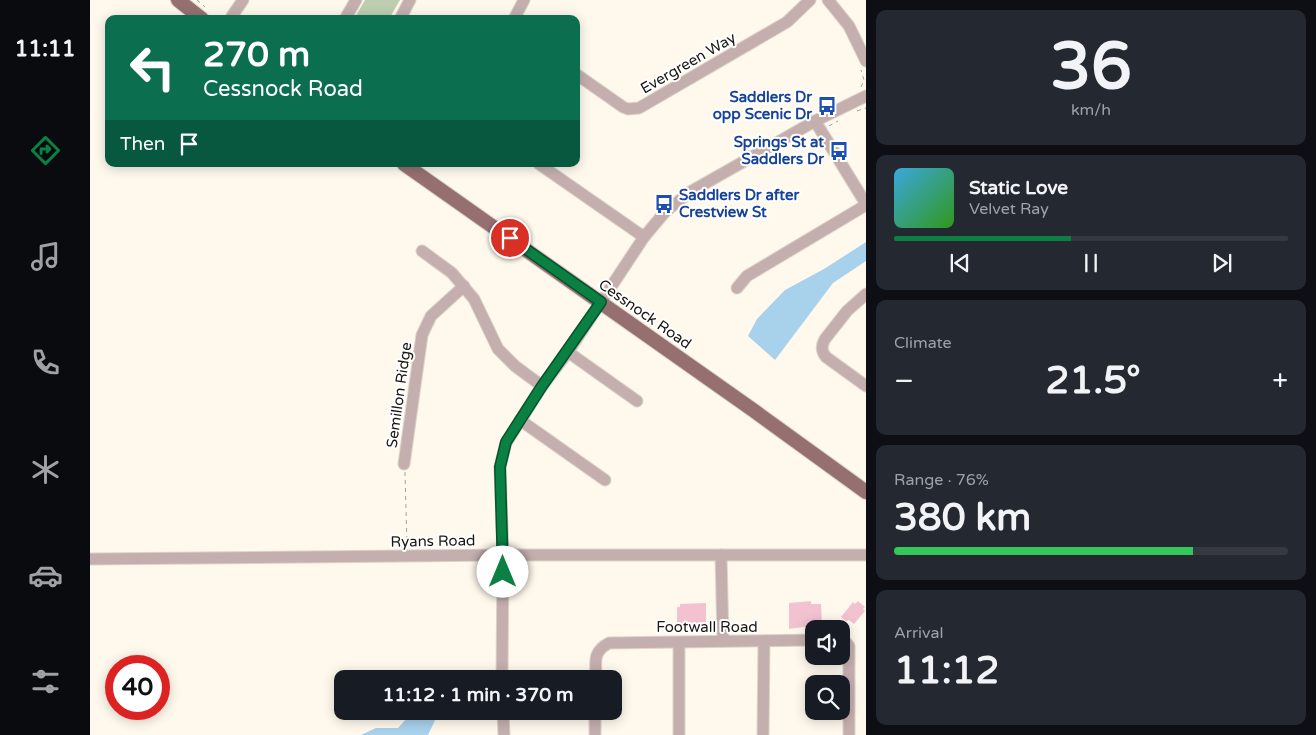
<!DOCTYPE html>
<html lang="en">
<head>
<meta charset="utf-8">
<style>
  :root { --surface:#171b24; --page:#242831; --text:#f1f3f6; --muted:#9ea1a6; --line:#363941; --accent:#0b8043 }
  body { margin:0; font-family:"Varela Round",sans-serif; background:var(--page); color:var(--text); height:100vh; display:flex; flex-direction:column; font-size:19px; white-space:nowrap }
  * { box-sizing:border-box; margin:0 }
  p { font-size:16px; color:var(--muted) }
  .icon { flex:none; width:28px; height:28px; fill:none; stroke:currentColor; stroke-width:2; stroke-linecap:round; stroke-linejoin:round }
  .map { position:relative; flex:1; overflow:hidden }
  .side { display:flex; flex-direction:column; gap:10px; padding:10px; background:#0d0f14; width:450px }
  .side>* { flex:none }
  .top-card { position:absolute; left:15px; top:15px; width:475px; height:152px; border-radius:10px; box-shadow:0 2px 12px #0003; background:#0b6e4f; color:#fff; overflow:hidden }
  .controls { position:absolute; left:715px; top:620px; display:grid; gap:10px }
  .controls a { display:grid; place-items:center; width:45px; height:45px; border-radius:10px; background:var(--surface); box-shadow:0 2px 12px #0003; font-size:25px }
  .speed { position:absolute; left:15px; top:655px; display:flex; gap:10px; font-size:25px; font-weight:700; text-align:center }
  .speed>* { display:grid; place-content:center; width:65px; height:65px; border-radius:50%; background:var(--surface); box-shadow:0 2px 12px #0003; line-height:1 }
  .speed .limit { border:8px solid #d22; background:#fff; color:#111 }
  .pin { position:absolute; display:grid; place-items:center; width:42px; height:42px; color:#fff; margin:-21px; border:2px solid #fff; border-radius:50%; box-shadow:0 1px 5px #0007 }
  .me { position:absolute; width:55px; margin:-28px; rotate:0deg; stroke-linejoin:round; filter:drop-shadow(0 0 4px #0008) }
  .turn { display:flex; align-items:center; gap:18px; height:105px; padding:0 15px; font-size:22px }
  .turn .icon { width:65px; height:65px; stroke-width:2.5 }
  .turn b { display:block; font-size:35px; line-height:42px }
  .then { display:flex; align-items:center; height:48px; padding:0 15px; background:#0003; gap:10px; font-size:19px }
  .big { font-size:38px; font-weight:800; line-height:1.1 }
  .side .widget { flex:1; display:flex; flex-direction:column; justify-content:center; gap:8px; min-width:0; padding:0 18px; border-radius:10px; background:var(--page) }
  .side .dial { align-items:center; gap:0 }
  .dial b { font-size:65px; line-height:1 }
  .song { display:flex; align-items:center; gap:15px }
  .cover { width:60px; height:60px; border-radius:8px; background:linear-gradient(135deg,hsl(200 70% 55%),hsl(110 70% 35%)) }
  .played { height:5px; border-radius:2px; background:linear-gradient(90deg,var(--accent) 45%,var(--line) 45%) }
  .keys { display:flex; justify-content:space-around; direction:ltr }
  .heat { display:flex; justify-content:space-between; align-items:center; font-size:28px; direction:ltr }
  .charge { height:8px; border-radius:4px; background:linear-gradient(90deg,#34c759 76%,var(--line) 0) }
  .trip { position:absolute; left:244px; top:670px; width:288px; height:50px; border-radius:10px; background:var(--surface); box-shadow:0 2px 12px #0003; font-weight:800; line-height:50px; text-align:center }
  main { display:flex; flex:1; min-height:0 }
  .tab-bar { display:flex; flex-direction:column; width:90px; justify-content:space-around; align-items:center; background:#090b0e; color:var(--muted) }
  .tab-bar .icon { width:35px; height:35px }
  .tab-bar .on { color:var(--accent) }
  .tab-bar b { font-size:22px; color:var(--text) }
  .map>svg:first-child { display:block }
  .green { fill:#bdceb0 }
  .water { fill:#a8d1ec }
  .building { fill:#f2c2d1 }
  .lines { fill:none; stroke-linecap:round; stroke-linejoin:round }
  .minor-casing { stroke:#dad4ca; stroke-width:13 }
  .major-casing { stroke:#dad4ca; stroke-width:16 }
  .path { stroke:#a6a198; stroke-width:1; stroke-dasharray:4 4; stroke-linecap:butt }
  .minor { stroke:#c5afae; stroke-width:11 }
  .major { stroke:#967071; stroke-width:14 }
  .route-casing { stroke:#07532c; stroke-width:12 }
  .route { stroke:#0b8043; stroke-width:9 }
  .labels { text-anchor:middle; stroke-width:4; stroke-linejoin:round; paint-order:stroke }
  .street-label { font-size:15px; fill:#1a1712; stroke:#fff }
  .transit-label { font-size:15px; font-weight:bold; fill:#164399; stroke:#fff; text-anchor:end }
</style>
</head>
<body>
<main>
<nav class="tab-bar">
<b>11:11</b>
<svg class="icon on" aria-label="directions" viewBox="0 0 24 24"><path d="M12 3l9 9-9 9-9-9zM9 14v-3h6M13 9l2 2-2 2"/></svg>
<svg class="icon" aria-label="music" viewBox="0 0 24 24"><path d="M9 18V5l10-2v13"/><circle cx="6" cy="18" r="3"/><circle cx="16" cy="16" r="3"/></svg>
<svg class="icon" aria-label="phone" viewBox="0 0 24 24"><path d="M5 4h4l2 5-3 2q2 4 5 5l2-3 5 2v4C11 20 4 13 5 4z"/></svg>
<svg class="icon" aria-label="climate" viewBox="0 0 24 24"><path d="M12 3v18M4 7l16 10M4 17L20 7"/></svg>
<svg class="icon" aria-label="car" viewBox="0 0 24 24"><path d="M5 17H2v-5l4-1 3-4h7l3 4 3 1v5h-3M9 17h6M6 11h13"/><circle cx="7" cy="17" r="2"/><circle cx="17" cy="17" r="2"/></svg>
<svg class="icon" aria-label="filters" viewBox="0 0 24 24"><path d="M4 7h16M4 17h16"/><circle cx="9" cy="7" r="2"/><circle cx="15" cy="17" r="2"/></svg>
</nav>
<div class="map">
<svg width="776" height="735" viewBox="0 0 776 735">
  <rect width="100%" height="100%" fill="#fff8ed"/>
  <path class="green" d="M275,0H310L299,19H264Z"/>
  <g class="water">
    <path d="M776,242V261L743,283L685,360L658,336L667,319L695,290L734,269Z"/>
    <path d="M320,711H346L347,716L338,735H271L286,728H308L318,717Z"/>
  </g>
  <g class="building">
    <path d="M721,601V604H731L732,628L713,627L699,629V603Z"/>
    <path d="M768,601L775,607L773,609L775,611L764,624L759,620L756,621L751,617L763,602L765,604Z"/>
    <path d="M616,603V631H609V628L587,630V607H590V604Z"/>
  </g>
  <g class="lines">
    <g class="minor-casing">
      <g id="minor">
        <path d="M738,0L759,26L776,61"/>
        <path d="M142,16L153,0"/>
        <path d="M255,19L266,0"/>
        <path d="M310,19L320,0"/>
        <path d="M424,19L434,0"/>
        <path d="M486,74L533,107L538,109L549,108L697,22L720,0"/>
        <path d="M725,121L776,204"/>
        <path d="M449,164L554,237"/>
        <path d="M332,251L362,273L384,299L408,349L425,366L452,386"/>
        <path d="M647,288L657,276L776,205"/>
        <path d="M776,294L757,311L735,339C731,346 731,351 736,357L776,386"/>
        <path d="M478,352L547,401"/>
        <path d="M430,420L515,480"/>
        <path d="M314,464L332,335L341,316L374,286"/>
        <path d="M631,555L633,641"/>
        <path d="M0,559L413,555H776"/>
        <path d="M751,640H754L759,646V735"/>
        <path d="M412,679L413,555L410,467L416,443L452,386L478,352L554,237L575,212L600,192L725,121L776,96"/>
        <path d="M506,679C506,662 502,652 519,643L724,640"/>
        <path d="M413,711L414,735"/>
        <path d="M505,735V711"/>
        <path d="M589,735V643"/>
        <path d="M673,735L674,642"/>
      </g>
    </g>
    <g class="major-casing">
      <g id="major">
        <path d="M88,0L112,19"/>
        <path d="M314,164L663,410L776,492"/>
      </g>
    </g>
    <g class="path">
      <path d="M107,0L115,7"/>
      <path d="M771,87L774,80L771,70"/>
      <path d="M767,111L776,108"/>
      <path d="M739,126L748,121"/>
      <path d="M315,472L317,546"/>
    </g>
    <use href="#minor" class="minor"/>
    <use href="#major" class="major"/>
  </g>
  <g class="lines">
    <g class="route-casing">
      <path id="route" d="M413,572L410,467L416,442L452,386L511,302L420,238"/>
    </g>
    <use href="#route" class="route"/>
  </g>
  <defs>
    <g id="bus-bare" transform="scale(1.5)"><path d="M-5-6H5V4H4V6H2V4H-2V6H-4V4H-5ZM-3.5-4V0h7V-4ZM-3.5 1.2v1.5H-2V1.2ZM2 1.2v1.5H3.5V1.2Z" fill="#1a4fb4" stroke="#fff" stroke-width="2.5" paint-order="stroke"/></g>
  </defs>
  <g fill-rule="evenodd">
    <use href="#bus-bare" x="737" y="106"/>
    <use href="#bus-bare" x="749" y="151"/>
    <use href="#bus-bare" x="574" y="204"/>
  </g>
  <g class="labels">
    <g class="street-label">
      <text transform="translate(598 63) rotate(-30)" y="5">Evergreen Way</text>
      <text transform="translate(555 314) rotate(35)" y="5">Cessnock Road</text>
      <text transform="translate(309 395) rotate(-82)" y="5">Semillon Ridge</text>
      <text transform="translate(343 541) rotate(-1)" y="5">Ryans Road</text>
      <text x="617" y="632">Footwall Road</text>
    </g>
    <g class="transit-label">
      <text x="722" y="102">Saddlers Dr<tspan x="722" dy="17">opp Scenic Dr</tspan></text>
      <text x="734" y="147">Springs St at<tspan x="734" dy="17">Saddlers Dr</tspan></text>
      <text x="589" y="200" text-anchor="start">Saddlers Dr after<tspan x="589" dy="17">Crestview St</tspan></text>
    </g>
  </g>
</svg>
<div class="controls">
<a><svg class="icon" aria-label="sound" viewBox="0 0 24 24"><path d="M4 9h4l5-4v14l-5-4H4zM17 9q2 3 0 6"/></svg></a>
<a><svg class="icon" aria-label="search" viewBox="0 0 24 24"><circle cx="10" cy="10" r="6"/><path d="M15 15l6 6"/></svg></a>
</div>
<div class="speed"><div class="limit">40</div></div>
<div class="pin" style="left:420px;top:238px;background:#d93025"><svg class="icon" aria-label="arrive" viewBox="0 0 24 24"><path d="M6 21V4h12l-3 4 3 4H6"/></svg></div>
<svg class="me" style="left:413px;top:572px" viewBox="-20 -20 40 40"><circle r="19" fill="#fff"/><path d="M0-13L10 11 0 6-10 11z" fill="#0b8043"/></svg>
<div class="trip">11:12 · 1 min · 370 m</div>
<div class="top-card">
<div class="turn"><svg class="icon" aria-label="left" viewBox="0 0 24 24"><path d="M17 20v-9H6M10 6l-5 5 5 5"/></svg><div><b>270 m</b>Cessnock Road</div></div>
<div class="then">Then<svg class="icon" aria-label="arrive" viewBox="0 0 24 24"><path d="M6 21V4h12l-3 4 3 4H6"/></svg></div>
</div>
</div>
<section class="side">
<div class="widget dial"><b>36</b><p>km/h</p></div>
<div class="widget">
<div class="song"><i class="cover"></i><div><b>Static Love</b><p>Velvet Ray</p></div></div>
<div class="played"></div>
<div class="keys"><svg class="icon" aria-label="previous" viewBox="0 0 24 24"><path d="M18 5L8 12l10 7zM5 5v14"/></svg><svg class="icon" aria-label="pause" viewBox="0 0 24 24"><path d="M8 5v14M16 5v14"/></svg><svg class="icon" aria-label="next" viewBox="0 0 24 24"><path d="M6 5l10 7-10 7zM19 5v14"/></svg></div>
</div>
<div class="widget"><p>Climate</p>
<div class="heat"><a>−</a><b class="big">21.5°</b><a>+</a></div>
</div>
<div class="widget"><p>Range · 76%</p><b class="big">380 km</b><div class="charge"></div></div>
<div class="widget"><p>Arrival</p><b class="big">11:12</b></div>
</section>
</main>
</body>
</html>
